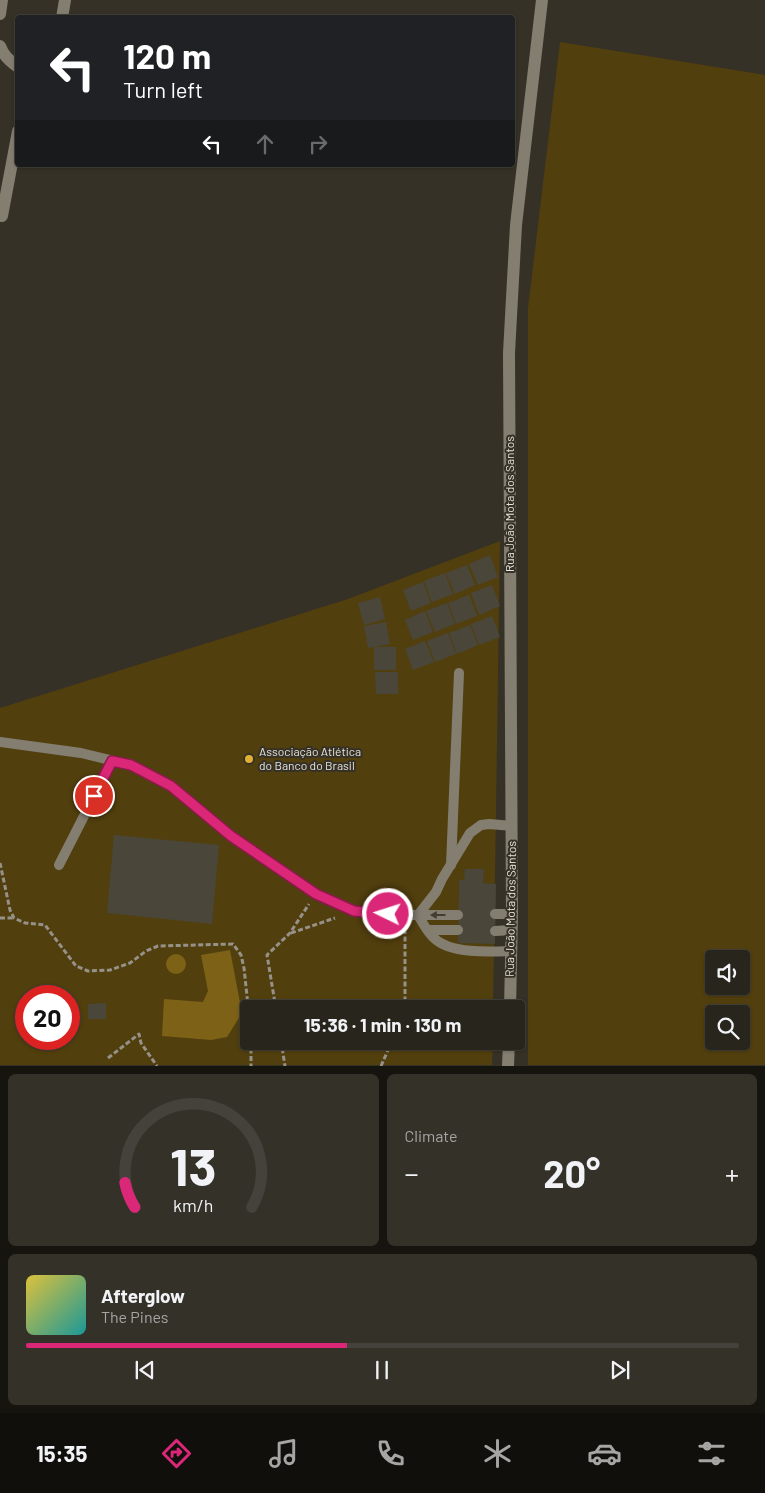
<!DOCTYPE html>
<html lang="en">
<head>
<meta charset="utf-8">
<style>
  :root { --surface:#28251c; --page:#343129; --text:#f1f3f6; --muted:#a5a5a3; --line:#44423b; --accent:#db2777 }
  body { margin:0; font-family:Barlow,sans-serif; background:var(--page); color:var(--text); height:100vh; display:flex; flex-direction:column; font-size:19px; white-space:nowrap }
  * { box-sizing:border-box; margin:0 }
  p { font-size:16px; color:var(--muted) }
  .icon { flex:none; width:28px; height:28px; fill:none; stroke:currentColor; stroke-width:2; stroke-linecap:round; stroke-linejoin:round }
  .map { position:relative; height:1066px; overflow:hidden }
  .drawer { display:flex; flex-direction:column; gap:8px; padding:8px; background:#16140f; flex:1 }
  .drawer>* { flex:none }
  .banner { position:absolute; left:15px; top:15px; width:500px; height:152px; border-radius:5px; box-shadow:0 1px 4px #0004,0 0 0 1px var(--line); background:#202124; color:#fff; overflow:hidden }
  .controls { position:absolute; left:705px; top:950px; display:grid; gap:10px }
  .controls a { display:grid; place-items:center; width:45px; height:45px; border-radius:5px; background:var(--surface); box-shadow:0 1px 4px #0004,0 0 0 1px var(--line); font-size:25px }
  .speed { position:absolute; left:15px; top:985px; display:flex; gap:10px; font-size:25px; font-weight:700; text-align:center }
  .speed>* { display:grid; place-content:center; width:65px; height:65px; border-radius:50%; background:var(--surface); box-shadow:0 1px 4px #0004,0 0 0 1px var(--line); line-height:1 }
  .speed .limit { border:8px solid #d22; background:#fff; color:#111 }
  .pin { position:absolute; display:grid; place-items:center; width:42px; height:42px; color:#fff; margin:-21px; border:2px solid #fff; border-radius:50%; box-shadow:0 1px 5px #0007 }
  .me { position:absolute; width:55px; margin:-28px; rotate:274deg; stroke-linejoin:round; filter:drop-shadow(0 0 4px #0008) }
  .turn { display:flex; align-items:center; gap:18px; height:105px; padding:0 25px; font-size:22px }
  .turn .icon { width:65px; height:65px; stroke-width:2.5 }
  .turn b { display:block; font-size:35px; line-height:42px }
  .lanes { display:flex; align-items:center; height:48px; padding:0 25px; background:#0003; justify-content:center; gap:25px; direction:ltr }
  .lanes .off { opacity:.35 }
  .big { font-size:38px; font-weight:700; line-height:1.1 }
  .drawer .widget { flex:1; display:flex; flex-direction:column; justify-content:center; gap:8px; min-width:0; padding:0 18px; border-radius:8px; background:var(--page) }
  .drawer .dial { align-items:center; gap:0 }
  .dial svg { height:130px; overflow:visible; fill:none; stroke:var(--line); stroke-width:7; stroke-linecap:round; text-anchor:middle }
  .dial text { fill:var(--text); stroke:none }
  .song { display:flex; align-items:center; gap:15px }
  .cover { width:60px; height:60px; border-radius:8px; background:linear-gradient(135deg,hsl(50 70% 55%),hsl(180 70% 35%)) }
  .played { height:5px; border-radius:2px; background:linear-gradient(90deg,var(--accent) 45%,var(--line) 45%) }
  .keys { display:flex; justify-content:space-around; direction:ltr }
  .heat { display:flex; justify-content:space-between; align-items:center; font-size:28px; direction:ltr }
  .drawer .tiles { flex:1; display:grid; gap:8px; grid-template-columns:1fr 1fr }
  .widget:last-child { grid-column:span 2 }
  .trip { position:absolute; left:240px; top:1000px; width:285px; height:50px; border-radius:5px; background:var(--surface); box-shadow:0 1px 4px #0004,0 0 0 1px var(--line); font-weight:700; line-height:50px; text-align:center }
  .menu { display:flex; height:80px; justify-content:space-around; align-items:center; background:#100f0b; color:var(--muted) }
  .menu .icon { width:35px; height:35px }
  .menu .selected { color:var(--accent) }
  .menu b { font-size:22px; color:var(--text) }
  .map>svg:first-child { display:block }
  .green { fill:#523f0e; fill-rule:evenodd }
  .water { fill:#7c6117 }
  .building { fill:#4b463a }
  .lines { fill:none; stroke-linecap:round; stroke-linejoin:round }
  .path { stroke:#969289; stroke-width:3; stroke-dasharray:5 2.5; stroke-linecap:butt }
  .service { stroke:#847e71; stroke-width:10 }
  .minor { stroke:#847e71; stroke-width:12 }
  .oneway { fill:#423d31 }
  .route-casing { stroke:#8e194d; stroke-width:12 }
  .route { stroke:#db2777; stroke-width:9 }
  .poi-dot { fill:#dfb034; stroke:#363126; stroke-width:2 }
  .labels { text-anchor:middle; stroke-width:4; stroke-linejoin:round; paint-order:stroke }
  .street-label { font-size:12px; fill:#e6e3dc; stroke:#363126 }
  .poi-label { font-size:12px; fill:#e6e3dc; stroke:#363126; text-anchor:start }
</style>
</head>
<body>
<div class="map">
<svg width="765" height="1066" viewBox="0 0 765 1066">
  <rect width="100%" height="100%" fill="#363126"/>
  <g class="green">
    <path d="M560,42L765,75V1065H528V308ZM714,959H741V986H714ZM714,1014H741V1041H714Z"/>
    <path d="M500,541L493,1009H249V1041H493L492,1065H0V708L348,599ZM26,996H69V1039H26Z"/>
  </g>
  <g class="water">
    <path d="M230,950L242,1013L227,1037L211,1040L162,1036L164,999L203,1002L208,991L201,955Z"/>
    <circle cx="176" cy="964" r="10"/>
  </g>
  <g class="building">
    <path d="M490,555L498,577L478,585L469,564Z"/>
    <path d="M467,565L475,585L455,594L446,573Z"/>
    <path d="M445,573L453,594L432,602L424,581Z"/>
    <path d="M423,582L431,603L411,611L403,590Z"/>
    <path d="M492,585L500,606L479,615L471,593Z"/>
    <path d="M469,595L477,616L456,624L448,603Z"/>
    <path d="M380,597L385,619L364,625L358,603Z"/>
    <path d="M447,603L455,624L435,632L426,611Z"/>
    <path d="M425,611L433,632L413,640L405,620Z"/>
    <path d="M492,616L500,637L479,645L471,624Z"/>
    <path d="M386,622L390,644L368,648L364,626Z"/>
    <path d="M470,625L478,645L457,654L449,633Z"/>
    <path d="M448,633L456,654L435,662L427,641Z"/>
    <path d="M425,641L434,662L413,670L405,649Z"/>
    <rect x="374" y="647" width="22" height="23"/>
    <path d="M375,672H398V694H376Z"/>
    <path d="M114,835L219,845L212,924L107,913Z"/>
    <path d="M465,869H484L483,883L496,884L495,944L458,943L459,880H464Z"/>
    <path d="M106,1003V1019H88V1004Z"/>
  </g>
  <g class="lines">
    <g class="path">
      <path d="M0,863L10,910L14,918L25,923L45,925L76,966L88,971L110,970L130,963L146,951L158,946L233,944L241,955L244,968L249,1015"/>
      <path d="M0,918H14"/>
      <path d="M291,933L335,918"/>
      <path d="M276,1009L267,955L290,933L309,904"/>
      <path d="M404,1009L405,1004V928"/>
      <path d="M251,1041V1066"/>
      <path d="M281,1041L285,1066"/>
      <path d="M108,1058L139,1034L141,1043L157,1066"/>
      <path d="M381,1066L392,1041"/>
    </g>
    <g class="service">
      <path d="M0,742L81,753L131,765L171,786L231,836L316,894L354,911L405,915H458"/>
      <path d="M59,865L112,761"/>
      <path d="M451,865L459,673"/>
      <path d="M495,914H512"/>
      <path d="M418,915L436,892L442,879L470,833L481,825L489,824L512,826"/>
      <path d="M418,915C423,923 427,932 434,938C450,954 490,952 511,951"/>
      <path d="M428,930H458"/>
      <path d="M495,931L512,930"/>
    </g>
    <g class="minor">
      <path d="M0,14L2,0"/>
      <path d="M62,18L65,0"/>
      <path d="M0,46C3,55 9,61 18,67"/>
      <path d="M2,216L18,131"/>
      <path d="M510,1009L512,914L509,353L516,225L542,0"/>
      <path d="M508,1066L509,1041"/>
    </g>
  </g>
  <defs><path id="oneway-solid" d="M-6-.8H1V-3.2L6.5 0L1 3.2V.8H-6Z" transform="scale(1.25)"/></defs>
  <use class="oneway" href="#oneway-solid" transform="translate(438 915) rotate(180)"/>
  <g class="lines">
    <g class="route-casing">
      <path id="route" d="M94,796L112,761L131,765L171,786L231,836L316,894L354,911L388,914"/>
    </g>
    <use href="#route" class="route"/>
  </g>
  <circle class="poi-dot" cx="249" cy="759" r="5"/>
  <g class="labels">
    <g class="street-label">
      <text transform="translate(510 504) rotate(-90)" y="4">Rua João Mota dos Santos</text>
      <text transform="translate(511 909) rotate(-89)" y="4">Rua João Mota dos Santos</text>
    </g>
    <g class="poi-label">
      <text x="259" y="756">Associação Atlética<tspan x="259" dy="14">do Banco do Brasil</tspan></text>
    </g>
  </g>
</svg>
<div class="controls">
<a><svg class="icon" aria-label="sound" viewBox="0 0 24 24"><path d="M4 9h4l5-4v14l-5-4H4zM17 9q2 3 0 6"/></svg></a>
<a><svg class="icon" aria-label="search" viewBox="0 0 24 24"><circle cx="10" cy="10" r="6"/><path d="M15 15l6 6"/></svg></a>
</div>
<div class="speed"><div class="limit">20</div></div>
<div class="pin" style="left:94px;top:796px;background:#d93025"><svg class="icon" aria-label="arrive" viewBox="0 0 24 24"><path d="M6 21V4h12l-3 4 3 4H6"/></svg></div>
<svg class="me" style="left:388px;top:914px" viewBox="-20 -20 40 40"><circle r="17" fill="#db2777" stroke="#fff" stroke-width="3"/><path d="M0-11L8 9 0 5-8 9z" fill="#fff"/></svg>
<div class="trip">15:36 · 1 min · 130 m</div>
<div class="banner">
<div class="turn"><svg class="icon" aria-label="left" viewBox="0 0 24 24"><path d="M17 20v-9H6M10 6l-5 5 5 5"/></svg><div><b>120 m</b>Turn left</div></div>
<div class="lanes"><svg class="icon" aria-label="left" viewBox="0 0 24 24"><path d="M17 20v-9H6M10 6l-5 5 5 5"/></svg><svg class="icon off" aria-label="ahead" viewBox="0 0 24 24"><path d="M12 20V5M6 11l6-6 6 6"/></svg><svg class="icon off" aria-label="right" viewBox="0 0 24 24"><path d="M7 20v-9h11M14 6l5 5-5 5"/></svg></div>
</div>
</div>
<section class="drawer">
<div class="tiles">
<div class="widget dial"><svg viewBox="0 0 100 80">
<path d="M14 69A42 42 0 1 1 86 69"/>
<path d="M14 69A42 42 0 0 1 8 54" stroke="#db2777"/>
<text x="50" y="56" font-size="32" font-weight="700">13</text>
<text x="50" y="72" font-size="11">km/h</text>
</svg></div>
<div class="widget"><p>Climate</p>
<div class="heat"><a>−</a><b class="big">20°</b><a>+</a></div>
</div>
<div class="widget">
<div class="song"><i class="cover"></i><div><b>Afterglow</b><p>The Pines</p></div></div>
<div class="played"></div>
<div class="keys"><svg class="icon" aria-label="previous" viewBox="0 0 24 24"><path d="M18 5L8 12l10 7zM5 5v14"/></svg><svg class="icon" aria-label="pause" viewBox="0 0 24 24"><path d="M8 5v14M16 5v14"/></svg><svg class="icon" aria-label="next" viewBox="0 0 24 24"><path d="M6 5l10 7-10 7zM19 5v14"/></svg></div>
</div>
</div>
</section>
<nav class="menu">
<b>15:35</b>
<svg class="icon selected" aria-label="directions" viewBox="0 0 24 24"><path d="M12 3l9 9-9 9-9-9zM9 14v-3h6M13 9l2 2-2 2"/></svg>
<svg class="icon" aria-label="music" viewBox="0 0 24 24"><path d="M9 18V5l10-2v13"/><circle cx="6" cy="18" r="3"/><circle cx="16" cy="16" r="3"/></svg>
<svg class="icon" aria-label="phone" viewBox="0 0 24 24"><path d="M5 4h4l2 5-3 2q2 4 5 5l2-3 5 2v4C11 20 4 13 5 4z"/></svg>
<svg class="icon" aria-label="climate" viewBox="0 0 24 24"><path d="M12 3v18M4 7l16 10M4 17L20 7"/></svg>
<svg class="icon" aria-label="car" viewBox="0 0 24 24"><path d="M5 17H2v-5l4-1 3-4h7l3 4 3 1v5h-3M9 17h6M6 11h13"/><circle cx="7" cy="17" r="2"/><circle cx="17" cy="17" r="2"/></svg>
<svg class="icon" aria-label="filters" viewBox="0 0 24 24"><path d="M4 7h16M4 17h16"/><circle cx="9" cy="7" r="2"/><circle cx="15" cy="17" r="2"/></svg>
</nav>
</body>
</html>
